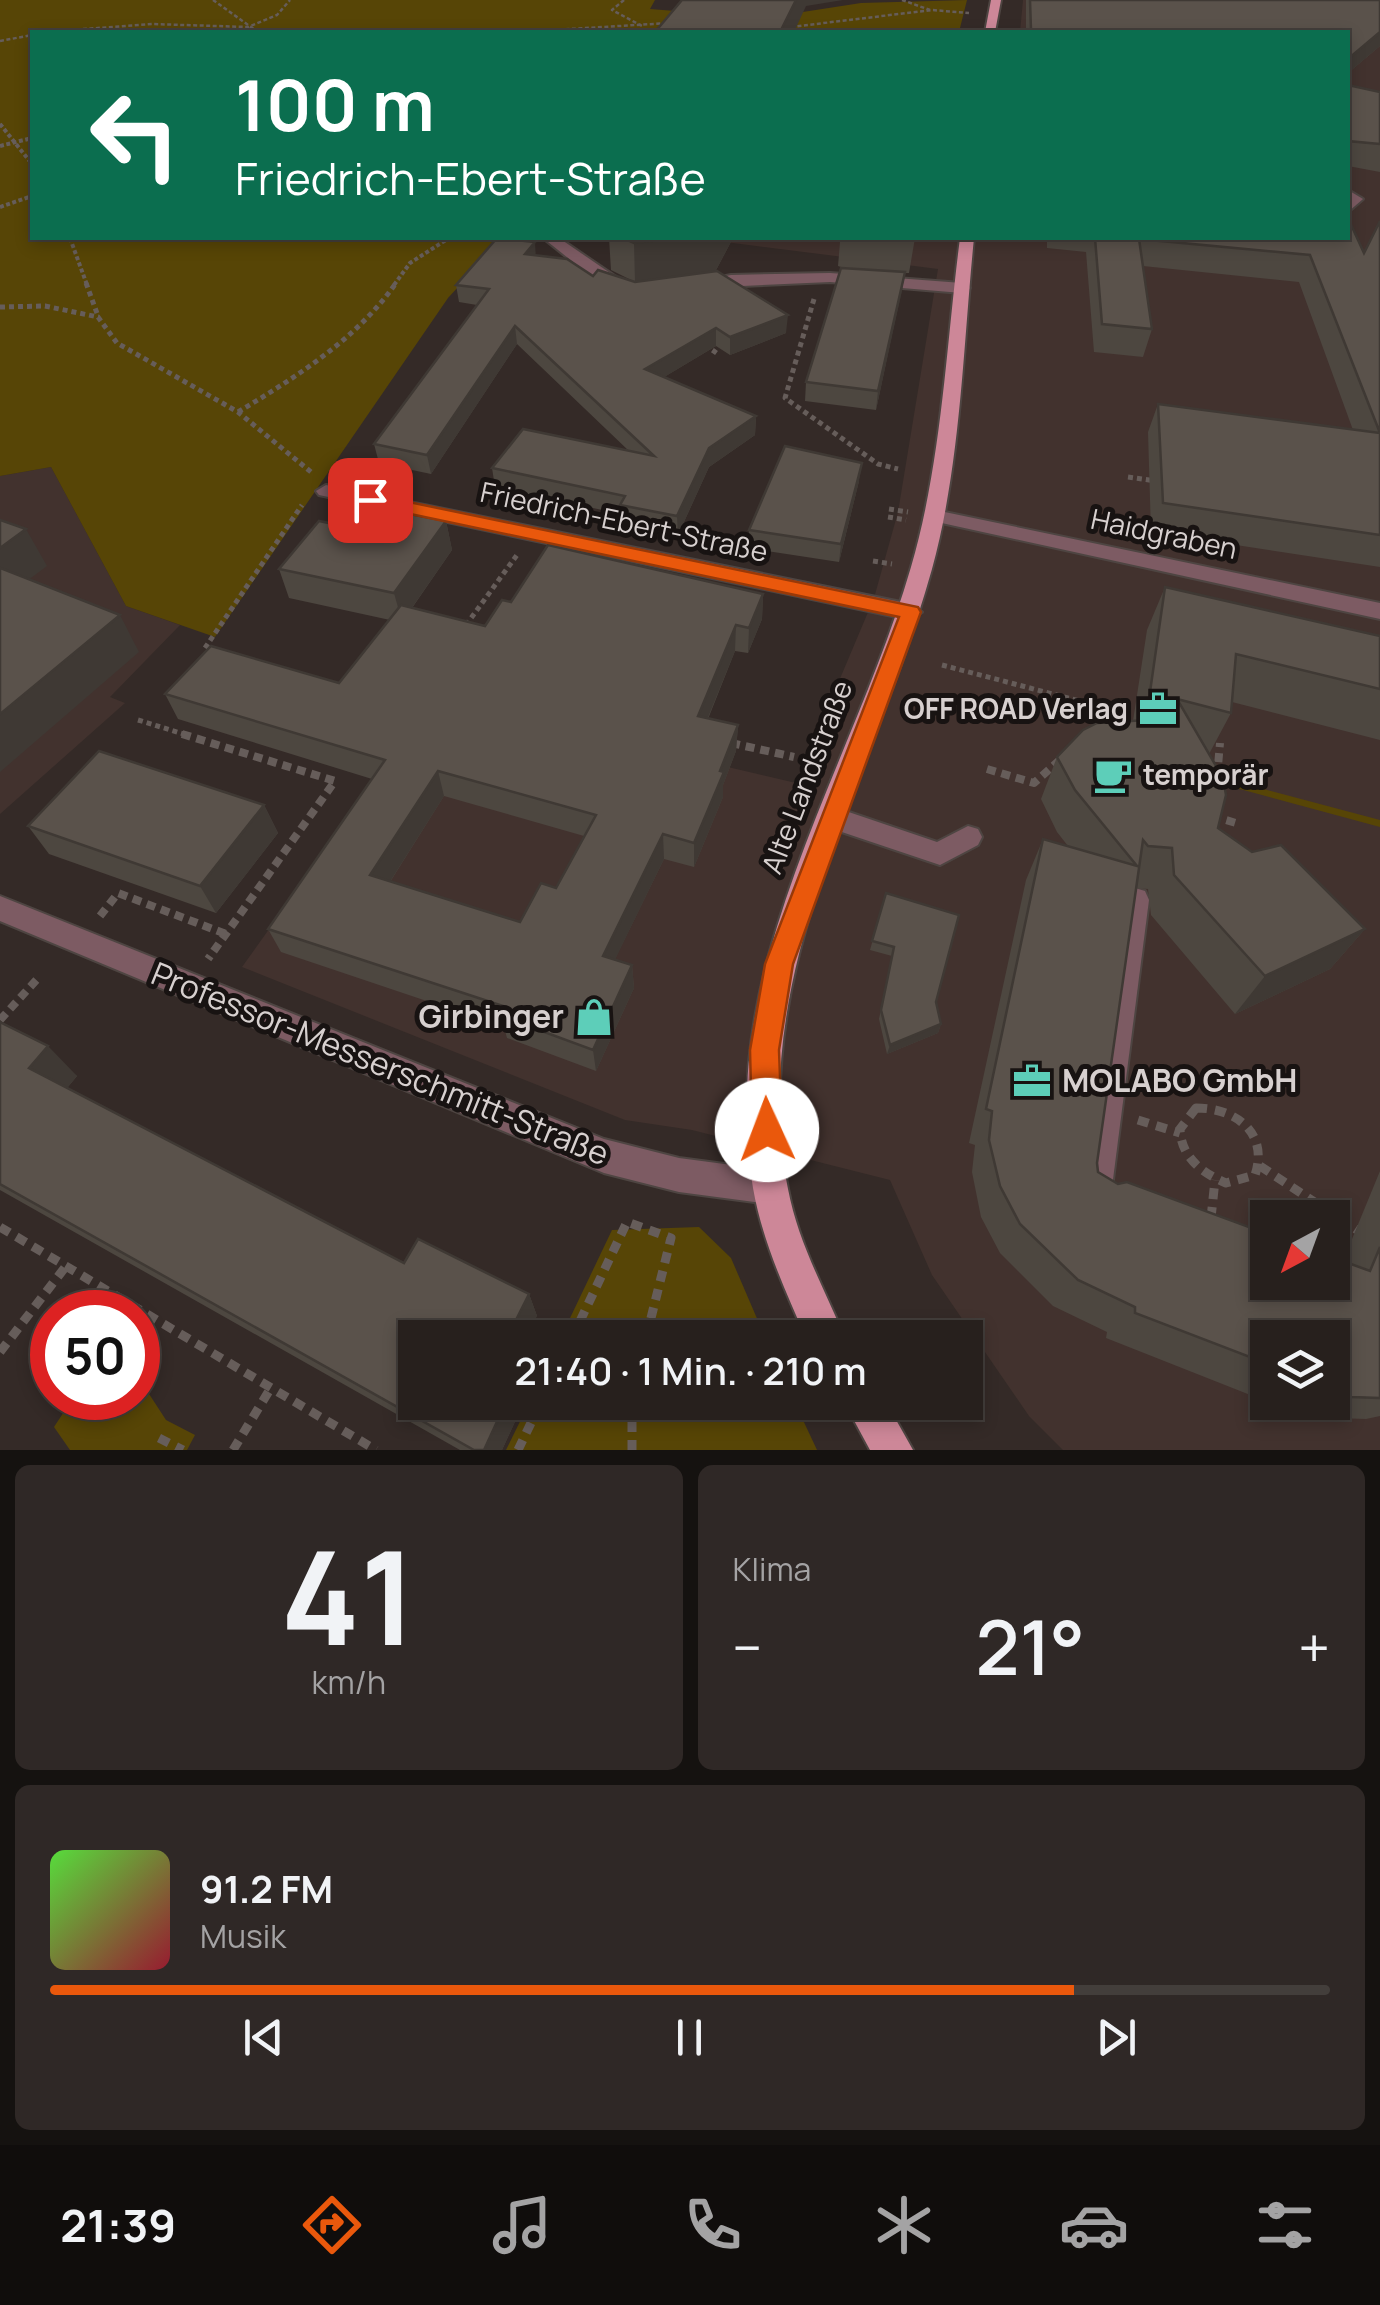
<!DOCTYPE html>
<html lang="de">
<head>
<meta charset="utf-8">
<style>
  :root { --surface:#27201d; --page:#2f2826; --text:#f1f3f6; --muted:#a4a3a4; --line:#433e3b; --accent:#ea580c }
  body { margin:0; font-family:Manrope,sans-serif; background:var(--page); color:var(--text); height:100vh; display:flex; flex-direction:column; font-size:38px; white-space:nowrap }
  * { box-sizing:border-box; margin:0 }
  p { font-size:32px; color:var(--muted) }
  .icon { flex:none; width:55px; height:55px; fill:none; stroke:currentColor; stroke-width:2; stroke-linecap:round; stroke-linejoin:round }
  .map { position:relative; height:1450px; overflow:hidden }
  .details { display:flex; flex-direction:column; gap:15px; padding:15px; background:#151210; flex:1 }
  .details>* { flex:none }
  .banner { position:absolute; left:30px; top:30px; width:1320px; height:210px; border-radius:0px; box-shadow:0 5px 15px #0003,0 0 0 2px var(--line); background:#0b6e4f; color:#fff; overflow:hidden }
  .needle { width:65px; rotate:221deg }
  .fabs { position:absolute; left:1250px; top:1200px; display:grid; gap:20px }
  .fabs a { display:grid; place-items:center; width:100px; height:100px; border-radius:0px; background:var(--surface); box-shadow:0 5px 15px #0003,0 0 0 2px var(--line); font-size:50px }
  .speed { position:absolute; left:30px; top:1290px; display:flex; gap:20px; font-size:50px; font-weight:700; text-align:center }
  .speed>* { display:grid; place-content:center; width:130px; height:130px; border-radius:50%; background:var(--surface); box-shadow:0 5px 15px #0003,0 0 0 2px var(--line); line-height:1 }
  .speed .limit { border:15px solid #d22; background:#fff; color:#111 }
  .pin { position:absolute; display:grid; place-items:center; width:85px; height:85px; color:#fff; margin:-42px; border-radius:20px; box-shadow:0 5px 15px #0006 }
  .me { position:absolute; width:110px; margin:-55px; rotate:358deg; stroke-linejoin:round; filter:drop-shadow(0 0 8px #0008) }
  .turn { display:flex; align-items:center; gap:35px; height:210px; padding:0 40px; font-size:45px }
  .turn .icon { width:130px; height:130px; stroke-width:2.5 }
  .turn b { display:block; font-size:70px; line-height:85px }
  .big { font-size:75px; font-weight:600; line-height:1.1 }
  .details .tile { flex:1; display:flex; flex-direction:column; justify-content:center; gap:15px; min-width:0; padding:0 35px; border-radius:15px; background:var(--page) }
  .details .dial { align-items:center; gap:0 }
  .dial b { font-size:130px; line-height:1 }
  .song { display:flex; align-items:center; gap:30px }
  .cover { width:120px; height:120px; border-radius:15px; background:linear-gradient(135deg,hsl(110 70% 55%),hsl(350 70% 35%)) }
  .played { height:10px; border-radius:5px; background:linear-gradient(90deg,var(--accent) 80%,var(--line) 80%) }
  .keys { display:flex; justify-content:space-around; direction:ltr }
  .heat { display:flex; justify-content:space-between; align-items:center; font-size:55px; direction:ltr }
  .details .tiles { flex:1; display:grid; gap:15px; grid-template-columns:1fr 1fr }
  .tile:last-child { grid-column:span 2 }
  .trip { position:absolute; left:398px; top:1320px; width:585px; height:100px; border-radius:0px; background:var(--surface); box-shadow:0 5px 15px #0003,0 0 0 2px var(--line); font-weight:600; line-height:100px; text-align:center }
  .tab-bar { display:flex; height:160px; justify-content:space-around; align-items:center; background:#100d0c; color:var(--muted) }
  .tab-bar .icon { width:70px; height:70px }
  .tab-bar .active { color:var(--accent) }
  .tab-bar b { font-size:45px; color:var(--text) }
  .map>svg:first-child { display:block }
  .built { fill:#42322e; fill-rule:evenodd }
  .green { fill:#574506 }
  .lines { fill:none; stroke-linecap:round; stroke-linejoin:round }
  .minor-casing { stroke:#4e4542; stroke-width:4 }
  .major-casing { stroke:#4e4542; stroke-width:4 }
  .path-far4 { stroke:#665d5a; stroke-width:2.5; stroke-dasharray:4 2.5; stroke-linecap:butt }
  .path-far3 { stroke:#665d5a; stroke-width:4; stroke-dasharray:4 2.5; stroke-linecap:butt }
  .path-far2 { stroke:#665d5a; stroke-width:5; stroke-dasharray:5 4; stroke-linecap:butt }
  .path-far1 { stroke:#665d5a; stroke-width:8; stroke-dasharray:9 6; stroke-linecap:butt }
  .path { stroke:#665d5a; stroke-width:9; stroke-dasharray:11 8; stroke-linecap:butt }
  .minor { fill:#7d5b63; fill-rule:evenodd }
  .major { fill:#cd8798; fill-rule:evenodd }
  .wall { fill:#4d4740; fill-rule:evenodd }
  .shaded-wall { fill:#3f3934 }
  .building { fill:#5a524b; stroke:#3f3934; stroke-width:2.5; fill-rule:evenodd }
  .route { fill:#ea580c; stroke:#983908; stroke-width:2.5 }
  .labels { text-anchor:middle; stroke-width:10; stroke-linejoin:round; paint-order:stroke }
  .street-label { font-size:28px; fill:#d7d0cf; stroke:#181312 }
  .poi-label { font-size:28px; font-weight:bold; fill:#d7d0cf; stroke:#181312; text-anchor:end }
  .near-poi-label { font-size:32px; font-weight:bold; fill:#d7d0cf; stroke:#181312; text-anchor:end }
  .near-street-label { font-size:32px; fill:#d7d0cf; stroke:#181312 }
</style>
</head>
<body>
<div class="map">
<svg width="1380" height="1450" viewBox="0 0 1380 1450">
  <rect width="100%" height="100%" fill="#342a27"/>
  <g class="built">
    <path d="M1023,0H1380V1450H1063L1029,1416L932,1275L890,1180L692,1130L625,1120L242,967L434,698L796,783L874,598L898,512L938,269L694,238H1348V32H1020ZM1268,1218H1332V1282H1268ZM1268,1338H1332V1402H1268Z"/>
    <path d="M51,467L126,606L180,625L110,697L125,703L0,814V476Z"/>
  </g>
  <g class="green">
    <path d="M0,0H655L650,9L764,18L861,3L967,0L959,32H32V238H503L448,298L215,637L126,606L51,467L0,476Z"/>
    <path d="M1237,782L1380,820V827L1236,788Z"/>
    <path d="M699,1227L731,1258L765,1337H561L612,1230Z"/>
    <path d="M138,1377L166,1420L195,1435L187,1450H70L54,1427L73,1398H138Z"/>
    <path d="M529,1403H795L817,1450H506Z"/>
  </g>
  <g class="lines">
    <g class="minor-casing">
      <g id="minor">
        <path d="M1348,190L1363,199L1348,212Z"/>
        <path d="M543,238H559L632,288L624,293L607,289Z"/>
        <path d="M830,273L962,283L970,288L962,293L830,282L698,288L690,283L731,275Z"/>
        <path d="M326,485L911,604L922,612L911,620L319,495L316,491Z"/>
        <path d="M935,510L1380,603V619L928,520L925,516Z"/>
        <path d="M831,806L937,842L968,826L978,829L982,837L978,845L940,865L821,825L818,817L821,809Z"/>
        <path d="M1135,888L1145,891L1149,900L1111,1195L1106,1207L1094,1212L1082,1207L1077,1195L1121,900L1125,891Z"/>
        <path d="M0,896L604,1139L679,1158L770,1170L782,1175L787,1187L782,1199L770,1204L679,1192L604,1173L0,921Z"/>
      </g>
    </g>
    <g class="major-casing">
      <g id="major">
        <path d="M991,0H1001L995,32H985Z"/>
        <path d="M960,238H974C963,347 961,463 932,569C876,771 745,972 788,1189C798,1242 824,1288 845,1338H806C785,1290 762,1240 753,1188C715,968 852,770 911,567C942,461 946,346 960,238Z"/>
        <path d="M844,1402H886L913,1450H870Z"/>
      </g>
    </g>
    <g class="path-far4">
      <path d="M213,0L258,32"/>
      <path d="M624,0L612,10L642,26V32"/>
      <path d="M902,0L930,10"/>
      <path d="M791,27L932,10L969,13"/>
      <path d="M44,32L152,24L248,27L277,15L290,0"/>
      <path d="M520,32L669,23"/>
      <path d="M0,41L32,35"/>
      <path d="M0,124L2,127"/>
    </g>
    <g class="path-far3">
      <path d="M0,124L32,164"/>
      <path d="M0,146L32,138"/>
      <path d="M0,207L32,196"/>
      <path d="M70,238L87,285"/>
      <path d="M394,285L410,263L449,238"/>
    </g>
    <g class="path-far2">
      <path d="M86,283L98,316"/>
      <path d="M814,299L785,398L878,464L898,469"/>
      <path d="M0,307L45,306L98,317L117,343L238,412L311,472"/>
      <path d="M705,345L718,354"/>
      <path d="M238,412C296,377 357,339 396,283"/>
      <path d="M1128,477L1156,481"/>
      <path d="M889,509L908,512"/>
      <path d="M888,517L906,520"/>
      <path d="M873,561L892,564"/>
      <path d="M466,625L517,555"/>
      <path d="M205,648L302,505"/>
      <path d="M942,665L1133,715"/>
      <path d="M928,711L948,716"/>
      <path d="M138,720L190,736"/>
    </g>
    <g class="path-far1">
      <path d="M182,734L335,781L208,959"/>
      <path d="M731,743L794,757"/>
      <path d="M987,769L1034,783L1063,757"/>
      <path d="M1217,777L1220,743"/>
      <path d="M1212,816L1236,823"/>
      <path d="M100,916L118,893L226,934"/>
      <path d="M0,1020L40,976"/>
    </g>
    <g class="path">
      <path d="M1196,1108C1236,1108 1269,1133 1255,1175L1226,1183C1202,1173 1181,1157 1180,1129Z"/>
      <path d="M1138,1120L1180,1133"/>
      <path d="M1260,1166L1357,1230"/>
      <path d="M1211,1218L1215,1180"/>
      <path d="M0,1227L376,1450"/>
      <path d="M572,1338L627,1222L671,1238L646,1338"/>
      <path d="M0,1352L66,1266"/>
      <path d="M632,1402V1450"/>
      <path d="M159,1438L183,1450"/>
      <path d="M233,1450L272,1386"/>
      <path d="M518,1450L541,1402"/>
    </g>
    <use href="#minor" class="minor"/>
    <use href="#major" class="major"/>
  </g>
  <g class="wall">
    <path d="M1026,0H1380V46L1348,73V32H1026Z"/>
    <path d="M1348,85L1380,92V172L1348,166Z"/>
    <path d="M1380,221V567L1151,532L1148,432L1158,404L1353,430L1299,282L1143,266L1152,329L1143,357L1094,352L1086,252L1047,248V238H1348L1364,253Z"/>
    <path d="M609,238H733L715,272L786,333L730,355L716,346L664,377L756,416L755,435L709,467L678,535L621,524V514L495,487L492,468L629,451L517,344L431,474L379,463L374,444L477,305L459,302L456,285L536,255L593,276L635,282L611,270Z"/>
    <path d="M819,238H915L909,273H905L876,410L805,401L806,382L844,268L838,266L840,242Z"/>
    <path d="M859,481L839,562L748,548L749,530Z"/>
    <path d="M446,521L452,550L412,608L485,626L511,602L763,594L762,619L748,653L735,651L708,719L738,725L736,751L723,785V797L694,867L664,859L615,959L632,965L634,988L596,1071L507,1038L504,1027L281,952L268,929L372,779L178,719L165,694L339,683L390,620L289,598L279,569L382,534ZM444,796L584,836L556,888L520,922L390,882Z"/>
    <path d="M1165,587L1380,636V740L1232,702L1231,713L1209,754L1218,828L1365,929L1330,969L1235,1014L1151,915L1148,889L1136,888L1097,1163L1098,1172L1118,1184L1343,1261L1380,1171V1416L1366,1419L1307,1417L1270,1402H1332V1338H1268V1402L1106,1338L1107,1332L1053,1306L1000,1253L981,1217L972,1172L975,1145L969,1143L1026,880L1043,839L1068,846L1057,832L1041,799L1057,757L1133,721L1147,630Z"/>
    <path d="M264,805L278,833L216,913L49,854L28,826Z"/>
    <path d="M886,893L936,1002L941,1024L938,1033L887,1054L879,1019L892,956L870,950Z"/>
    <path d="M0,1022L77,1076L67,1088L404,1263L529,1294L537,1316L415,1402H524L502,1450H460L0,1190Z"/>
  </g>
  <g class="shaded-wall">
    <path d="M796,0H843L806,6L794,32H780Z"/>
    <path d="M1380,32V46L1348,73V59Z"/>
    <path d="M675,238H733L715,272L635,282L634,243Z"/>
    <path d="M535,242L536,260L525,254Z"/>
    <path d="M905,272L902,290L876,410L878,391Z"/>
    <path d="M788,315L786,333L730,355V337Z"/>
    <path d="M515,326L517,344L431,474L427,455Z"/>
    <path d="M716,328V346L646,388L645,369Z"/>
    <path d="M756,416L755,435L709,467L678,535L677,516L709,448Z"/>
    <path d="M862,463L859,481L839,562L841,544Z"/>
    <path d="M446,521L452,550L402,622L394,593Z"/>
    <path d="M26,529L47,566L4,598L0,591V548Z"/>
    <path d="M763,594L762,619L748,653L749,628Z"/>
    <path d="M120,615L139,652L0,772V714Z"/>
    <path d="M736,625L735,651L698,742V716Z"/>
    <path d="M738,725L736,751L723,785V797L694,867V843Z"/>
    <path d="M438,771L444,796L379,899L370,875Z"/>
    <path d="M264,805L278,833L216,913L200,886Z"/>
    <path d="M663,834L664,859L606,978L603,956Z"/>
    <path d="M1365,929L1330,969L1235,1014L1265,976Z"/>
    <path d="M632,965L634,988L596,1071L593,1050Z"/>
    <path d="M941,1024L938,1033L887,1054L890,1045Z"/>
    <path d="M48,1046L77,1076L59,1098L29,1068Z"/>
    <path d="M529,1294L537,1316L527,1338H507Z"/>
    <path d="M506,1402H524L502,1450H484Z"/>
  </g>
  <g class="building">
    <path d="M682,0H796L780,32H655Z"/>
    <path d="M1030,0H1380V32L1348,59V32H1045L1031,30Z"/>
    <path d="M1348,85L1380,92V144L1348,141Z"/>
    <path d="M1348,218L1364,253L1380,221V433L1310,255L1139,239L1152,329L1102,324L1095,238H1348Z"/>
    <path d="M497,238L535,242L525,254L567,259L593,276L598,270L635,282L717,271L788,315L730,337L716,328L645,369L756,416L709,448L677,516L620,505L625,496L492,468L523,429L654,456L515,326L427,455L374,444L489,289L456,285Z"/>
    <path d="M623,238H675L634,243Z"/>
    <path d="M841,268L905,272L878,391L806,382Z"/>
    <path d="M1158,404L1380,433V535L1163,503Z"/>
    <path d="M785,446L862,463L841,544L749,530Z"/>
    <path d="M400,512L446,521L394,593L279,569L319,521L382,534Z"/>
    <path d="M0,520L26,529L0,548Z"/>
    <path d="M548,545L763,594L749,628L736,625L698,716L738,725L720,771L724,772L694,843L663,834L603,956L632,965L593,1050L501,1016L506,1007L268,929L385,760L165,694L211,646L339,683L401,605L485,626L502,600L511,602ZM438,771L596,815L556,888L541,883L520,922L370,875Z"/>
    <path d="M0,568L120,615L0,714Z"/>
    <path d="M1165,587L1380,636V689L1236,654L1231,713L1177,699L1223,778L1226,795L1218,828L1252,852L1281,845L1365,929L1265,976L1174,875L1172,848L1148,846L1143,840L1097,1163L1098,1172L1118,1184L1127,1182L1268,1234V1282H1332V1257L1370,1271L1380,1247V1398L1351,1397L1332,1390V1338H1268V1364L1135,1313V1307L1078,1280L1020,1224L1000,1186L989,1140L992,1111L986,1109L1043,839L1137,866L1075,790L1057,757L1083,730L1097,723L1146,720Z"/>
    <path d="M99,751L264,805L200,886L28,826Z"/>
    <path d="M886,893L959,915L936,1002L941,1024L890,1045L881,1010L894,947L872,941Z"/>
    <path d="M0,1022L48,1046L29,1068L404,1263L418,1239L529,1294L507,1338H415V1402H506L484,1450H474L0,1184Z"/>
  </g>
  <path class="route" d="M370,494L918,607L921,612L793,964L779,1050L782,1130L777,1141L767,1145L756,1141L752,1130L750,1050L765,964L899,617L363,504V496Z"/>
  <defs>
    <g id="office-bare" transform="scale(3)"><path d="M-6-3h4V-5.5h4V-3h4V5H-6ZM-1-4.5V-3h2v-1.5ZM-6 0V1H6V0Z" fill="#5dceb9" stroke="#181312" stroke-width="2.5" paint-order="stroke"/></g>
    <g id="cafe-bare" transform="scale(3)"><path d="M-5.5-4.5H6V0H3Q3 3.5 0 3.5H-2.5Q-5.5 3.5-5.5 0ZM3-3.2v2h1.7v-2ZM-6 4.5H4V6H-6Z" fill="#5dceb9" stroke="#181312" stroke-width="2.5" paint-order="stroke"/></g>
    <g id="shop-bare" transform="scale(3)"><path d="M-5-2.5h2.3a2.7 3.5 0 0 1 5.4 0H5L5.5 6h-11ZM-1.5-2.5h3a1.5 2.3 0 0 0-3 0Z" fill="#5dceb9" stroke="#181312" stroke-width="2.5" paint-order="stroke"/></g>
  </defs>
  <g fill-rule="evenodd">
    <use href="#office-bare" x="1158" y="709"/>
    <use href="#cafe-bare" x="1113" y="775"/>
    <use href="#shop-bare" x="594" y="1017"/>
    <use href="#office-bare" x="1032" y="1081"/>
  </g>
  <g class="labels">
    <g class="street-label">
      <text transform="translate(624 522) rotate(12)" y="10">Friedrich-Ebert-Straße</text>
      <text transform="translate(1164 534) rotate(12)" y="10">Haidgraben</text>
      <text transform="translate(807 777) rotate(-69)" y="10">Alte Landstraße</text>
    </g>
    <g class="poi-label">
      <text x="1128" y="719">OFF ROAD Verlag</text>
      <text x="1143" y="785" text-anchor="start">temporär</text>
    </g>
    <g class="near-poi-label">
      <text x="564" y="1028">Girbinger</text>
      <text x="1062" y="1092" text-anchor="start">MOLABO GmbH</text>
    </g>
    <g class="near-street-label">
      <text transform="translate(380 1064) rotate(22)" y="11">Professor-Messerschmitt-Straße</text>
    </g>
  </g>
</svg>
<div class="fabs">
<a><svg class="needle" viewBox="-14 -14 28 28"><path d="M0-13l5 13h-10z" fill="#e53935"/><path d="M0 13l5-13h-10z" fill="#a4a3a4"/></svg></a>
<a><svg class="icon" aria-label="layers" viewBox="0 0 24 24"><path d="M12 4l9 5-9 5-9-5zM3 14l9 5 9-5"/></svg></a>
</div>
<div class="speed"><div class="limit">50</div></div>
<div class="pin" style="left:370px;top:500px;background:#d93025"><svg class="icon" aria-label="arrive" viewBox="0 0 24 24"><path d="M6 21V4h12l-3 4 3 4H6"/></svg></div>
<svg class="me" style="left:767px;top:1130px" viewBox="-20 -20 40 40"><circle r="19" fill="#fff"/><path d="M0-13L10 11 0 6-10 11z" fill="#ea580c"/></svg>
<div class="trip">21:40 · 1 Min. · 210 m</div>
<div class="banner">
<div class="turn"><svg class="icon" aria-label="left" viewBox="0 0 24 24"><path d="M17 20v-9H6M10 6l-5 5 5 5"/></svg><div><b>100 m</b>Friedrich-Ebert-Straße</div></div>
</div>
</div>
<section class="details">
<div class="tiles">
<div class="tile dial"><b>41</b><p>km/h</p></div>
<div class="tile"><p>Klima</p>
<div class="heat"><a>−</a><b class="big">21°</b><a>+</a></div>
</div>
<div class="tile">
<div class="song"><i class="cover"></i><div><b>91.2 FM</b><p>Musik</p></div></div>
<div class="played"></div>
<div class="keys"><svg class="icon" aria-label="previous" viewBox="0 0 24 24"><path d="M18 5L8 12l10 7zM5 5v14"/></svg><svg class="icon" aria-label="pause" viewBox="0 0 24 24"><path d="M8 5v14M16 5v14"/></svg><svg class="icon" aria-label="next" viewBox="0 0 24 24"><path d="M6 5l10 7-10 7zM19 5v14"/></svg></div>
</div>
</div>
</section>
<nav class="tab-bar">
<b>21:39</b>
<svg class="icon active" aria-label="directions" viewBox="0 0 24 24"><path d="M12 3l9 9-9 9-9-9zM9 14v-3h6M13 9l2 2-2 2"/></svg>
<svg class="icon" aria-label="music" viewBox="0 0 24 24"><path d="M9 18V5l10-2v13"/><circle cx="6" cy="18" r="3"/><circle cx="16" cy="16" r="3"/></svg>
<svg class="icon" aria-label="phone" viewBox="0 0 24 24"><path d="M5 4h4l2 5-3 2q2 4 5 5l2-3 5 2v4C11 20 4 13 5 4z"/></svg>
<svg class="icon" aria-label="climate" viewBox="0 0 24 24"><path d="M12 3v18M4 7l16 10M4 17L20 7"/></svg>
<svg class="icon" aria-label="car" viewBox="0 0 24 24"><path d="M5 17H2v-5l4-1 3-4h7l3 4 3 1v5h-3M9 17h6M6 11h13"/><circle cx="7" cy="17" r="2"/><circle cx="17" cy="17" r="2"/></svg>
<svg class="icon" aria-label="filters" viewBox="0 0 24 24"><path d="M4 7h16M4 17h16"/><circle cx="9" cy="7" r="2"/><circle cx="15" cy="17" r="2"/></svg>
</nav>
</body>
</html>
